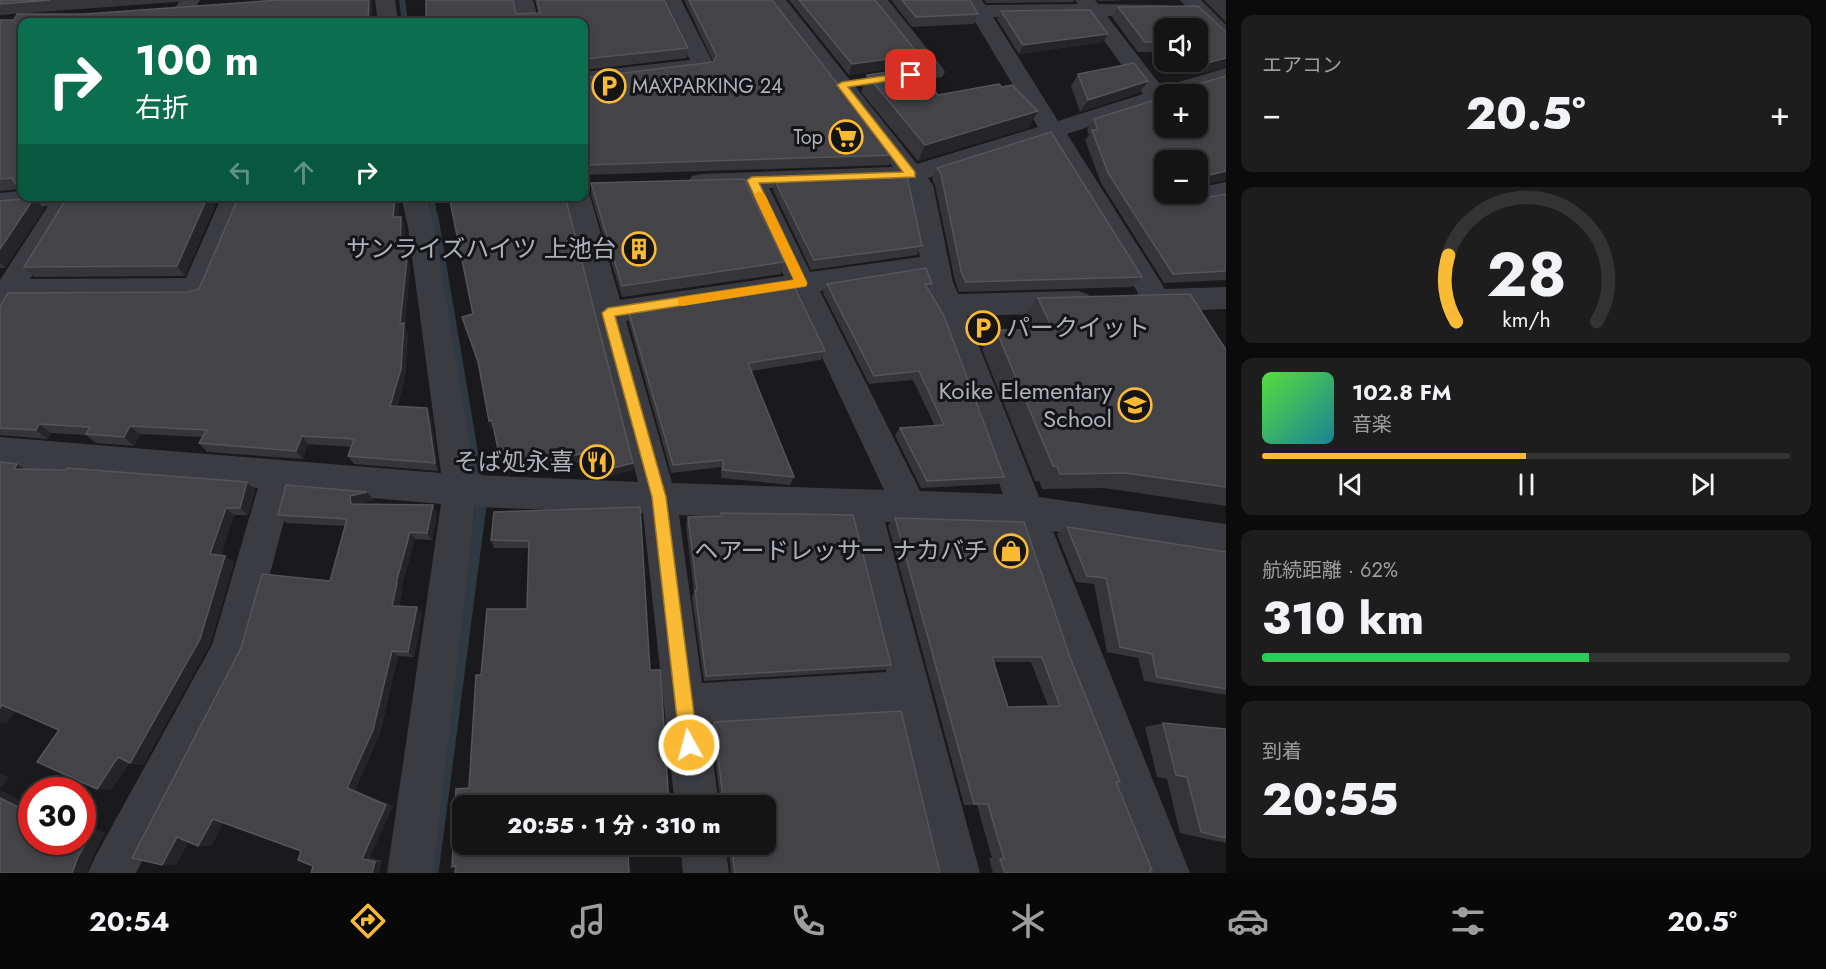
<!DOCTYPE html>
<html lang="ja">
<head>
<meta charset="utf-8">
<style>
  :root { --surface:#141415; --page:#1d1d1e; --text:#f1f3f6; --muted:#9d9ea0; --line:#333334; --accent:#faba34 }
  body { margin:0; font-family:Jost,"Noto Sans JP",sans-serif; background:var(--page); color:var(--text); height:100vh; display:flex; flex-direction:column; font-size:22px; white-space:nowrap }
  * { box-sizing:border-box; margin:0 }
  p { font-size:20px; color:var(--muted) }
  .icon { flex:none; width:33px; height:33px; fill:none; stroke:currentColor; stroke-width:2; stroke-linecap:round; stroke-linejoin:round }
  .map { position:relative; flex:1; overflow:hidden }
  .panel { display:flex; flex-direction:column; gap:15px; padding:15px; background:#0b0b0c; width:600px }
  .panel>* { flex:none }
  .guide { position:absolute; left:18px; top:18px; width:570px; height:183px; border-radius:12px; box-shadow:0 3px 9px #0003,0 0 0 2px var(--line); background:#0b6e4f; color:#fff; overflow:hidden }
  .fabs { position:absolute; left:1154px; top:18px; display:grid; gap:12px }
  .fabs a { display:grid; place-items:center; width:54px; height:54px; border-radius:12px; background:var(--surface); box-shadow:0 3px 9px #0003,0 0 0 2px var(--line); font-size:30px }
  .speed { position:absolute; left:18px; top:777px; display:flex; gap:12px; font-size:30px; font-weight:700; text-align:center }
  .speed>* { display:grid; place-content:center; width:78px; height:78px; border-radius:50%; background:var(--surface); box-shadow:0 3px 9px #0003,0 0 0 2px var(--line); line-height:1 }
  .speed .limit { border:9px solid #d22; background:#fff; color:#111 }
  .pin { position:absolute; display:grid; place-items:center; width:51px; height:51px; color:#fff; margin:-26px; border-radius:12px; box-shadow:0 3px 9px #0006 }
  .me { position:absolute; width:66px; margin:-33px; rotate:353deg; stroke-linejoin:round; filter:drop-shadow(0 0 4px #0008) }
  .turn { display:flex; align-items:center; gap:21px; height:126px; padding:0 18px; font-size:27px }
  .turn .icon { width:78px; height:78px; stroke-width:2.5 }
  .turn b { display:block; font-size:42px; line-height:51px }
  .lanes { display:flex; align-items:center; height:57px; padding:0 18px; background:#0003; justify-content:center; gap:30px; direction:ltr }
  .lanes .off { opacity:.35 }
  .big { font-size:45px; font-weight:800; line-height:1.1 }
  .panel .tile { flex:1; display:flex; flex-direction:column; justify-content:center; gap:9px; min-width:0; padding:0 21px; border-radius:12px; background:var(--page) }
  .panel .dial { align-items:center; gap:0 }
  .dial svg { height:156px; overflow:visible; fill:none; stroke:var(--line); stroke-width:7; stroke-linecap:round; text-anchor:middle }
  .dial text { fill:var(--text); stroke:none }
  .song { display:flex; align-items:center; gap:18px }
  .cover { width:72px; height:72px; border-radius:9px; background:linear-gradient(135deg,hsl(110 70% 55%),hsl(190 70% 35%)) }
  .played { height:6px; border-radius:3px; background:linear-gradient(90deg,var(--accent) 50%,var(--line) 50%) }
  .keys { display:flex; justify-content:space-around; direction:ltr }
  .heat { display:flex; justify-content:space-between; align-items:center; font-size:33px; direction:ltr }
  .charge { height:9px; border-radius:4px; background:linear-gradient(90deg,#34c759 62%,var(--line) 0) }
  .trip { position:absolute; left:452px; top:795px; width:324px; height:60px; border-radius:12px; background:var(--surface); box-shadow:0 3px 9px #0003,0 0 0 2px var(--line); font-weight:800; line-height:60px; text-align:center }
  .tab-bar { display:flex; height:96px; justify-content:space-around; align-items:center; background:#080808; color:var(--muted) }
  .tab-bar .icon { width:42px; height:42px }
  .tab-bar .selected { color:var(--accent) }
  .tab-bar b { font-size:27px; color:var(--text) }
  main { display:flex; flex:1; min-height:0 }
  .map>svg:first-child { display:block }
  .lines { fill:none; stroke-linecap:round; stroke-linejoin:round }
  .stream-far2 { stroke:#2f3941; stroke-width:6 }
  .stream-far1 { stroke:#2f3941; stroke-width:8 }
  .stream { stroke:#2f3941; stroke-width:11 }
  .minor { fill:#3b3c42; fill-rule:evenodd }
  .wall { fill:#36363a; fill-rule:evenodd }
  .shaded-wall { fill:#252528 }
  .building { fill:#434348; stroke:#53555a; stroke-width:1.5; fill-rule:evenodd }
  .route { fill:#faba34; stroke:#a27922; stroke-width:1.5 }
  .slow { fill:#f59e0b }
  .labels { text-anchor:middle; stroke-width:6; stroke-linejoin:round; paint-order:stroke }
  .far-poi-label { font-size:20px; fill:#acb1bc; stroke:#151517; text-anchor:start }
  .poi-label { font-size:24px; fill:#acb1bc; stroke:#151517; text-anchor:end }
</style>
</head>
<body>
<main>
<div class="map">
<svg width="1226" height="873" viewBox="0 0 1226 873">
  <rect width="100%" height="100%" fill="#1a1a1c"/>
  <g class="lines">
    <g class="stream-far2">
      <path d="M402,0L405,22"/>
      <path d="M431,196L434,216"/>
    </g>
    <path class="stream-far1" d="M434,215L482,500"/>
    <path class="stream" d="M433,873L482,498"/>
    <g class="minor">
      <path d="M180,0H200L186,22H166Z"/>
      <path d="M375,0H395L398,22H378Z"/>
      <path d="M513,0H533L539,22H519Z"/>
      <path d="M661,0H681L714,65L711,70L584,86V72L690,60Z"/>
      <path d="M765,0H786L917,164L1038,127L962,0H982L985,5L1078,4L1075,0H1095L1098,4L1167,5L1170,9L1167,13L1160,15L1107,16L1162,87L1226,68V82L1186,94H1164V102L1067,134L1165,289L1226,287V309L1148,312L1138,309L1134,301L1138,293L1046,140L928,178L933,185L953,282L958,294L1078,291L1088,294L1093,302L1088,310L1078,313L967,316L1039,497L1226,524V558L1053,531L1190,873H1144L1016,527L885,522L980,873H934L895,712L708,723L719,806H675L643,513L475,507L433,873H387L441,504L292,491L249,652L136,873H88L95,857L212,645L258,488L0,467V437L441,473L408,227L401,196H427L434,227L475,475L638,482L564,196H584V189L590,196L620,300L784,276L743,189L701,190L692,188L688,182L692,176L701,174L893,167ZM1086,16L1143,94L1058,121L993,17ZM905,183L920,257L810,272L769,188ZM923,275L925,282L1003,494L920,491L820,291ZM793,295L884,490L672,483L626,321ZM679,515L849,521L886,672L702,683Z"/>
      <path d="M867,0H888L942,67L945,72L942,77L875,87L867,85L864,80L867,75L919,67Z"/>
      <path d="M1180,0H1201L1226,25V43L1219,41Z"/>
      <path d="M1226,182V200L1183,208L1174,205L1170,199L1173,194H1197V188Z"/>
      <path d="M22,191V196H81L30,279L186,278L222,196H248L206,297L196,300L17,301L10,311L0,314V280L48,206L0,211V193Z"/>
      <path d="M680,844H725L729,873H683Z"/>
    </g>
  </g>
  <g class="wall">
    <path d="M0,0H202L0,15Z"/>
    <path d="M535,0H664L688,48L687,58L584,70V72V22H426L516,14L538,13Z"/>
    <path d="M684,0H772L893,155L889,165L584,175V78L713,62V61Z"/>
    <path d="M789,0H875L919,55L915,65L849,75Z"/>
    <path d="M891,0H970L978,14L974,24L912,27Z"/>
    <path d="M984,0H1074L1073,2L986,3Z"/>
    <path d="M1098,0H1131L1099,1Z"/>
    <path d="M1204,0H1226V22Z"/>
    <path d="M1118,7L1226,32V67L1199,74L1188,62H1197V28H1164V52H1138L1112,17Z"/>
    <path d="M1001,11L1103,42L1019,54L997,19Z"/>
    <path d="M0,20L22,22V192L20,189L0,191Z"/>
    <path d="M1078,74L1148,81L1139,93L1080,112L1071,86Z"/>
    <path d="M867,75L938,95L1002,87L1038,111L1028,128L918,161L861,92Z"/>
    <path d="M1226,76V180L1201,185L1197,189V160H1164L1181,196L1193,200L1226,194V280L1164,283L1101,183L1085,140L1089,135L1087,130L1094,119L1172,94L1174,91Z"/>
    <path d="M937,168L1142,277L1132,287L959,292L955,281L935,185L932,179Z"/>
    <path d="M775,181L922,246L917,255L811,270L773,190Z"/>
    <path d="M591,183L784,262L781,274L622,297L591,195Z"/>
    <path d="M68,196H219L185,276L34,277L24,267Z"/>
    <path d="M239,196H398L399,209L398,217H401L405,227L404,245L410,268L405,327L408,333L405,378L397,407L431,417L438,471L354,464L348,456L351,447L308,444L303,459L207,452L199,443L202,437L140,434L134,446L96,443L86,435L51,433L48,439L0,435V305L188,292L199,289Z"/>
    <path d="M34,198L44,209L5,268H0V201Z"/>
    <path d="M827,284H932L928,290L1004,477L997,484L921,488L895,435L900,428L935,426L913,380L869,384L823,293Z"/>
    <path d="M1038,298L1226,350V506L1104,488L1042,489L1039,481H1035L982,349L996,330H1029L1023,317Z"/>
    <path d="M629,313L825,351L821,360L751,371L794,477L790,485L721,478V467L671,473L629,323Z"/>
    <path d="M473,314L633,463V470L601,478H589L585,461L540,471L539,462L503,470L493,428L491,429L489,421L478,365L462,317Z"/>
    <path d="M17,464L25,469L255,490L248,515H234L221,555L234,562L210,644L143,765L129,763L111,790L59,730L16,711L6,724Z"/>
    <path d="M367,492L373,500L357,504L437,513L432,540L415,539L401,588L403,590L399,606L417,607L422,613L414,657L398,656L380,733L355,790L393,806L369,858L382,861L379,873H311L313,866L301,851L223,823L211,846L188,842L176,865H162L330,581L345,526L286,523L278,515Z"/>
    <path d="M640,507L469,788L481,675L527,609L529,548H494L491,540Z"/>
    <path d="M721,513L891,665L883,670L704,681L692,597L694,592L686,525L688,517L720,516Z"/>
    <path d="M895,518L1071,660L1116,782L1151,873H993L989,858H992L977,805H964L888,525ZM993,662H1031L1048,706L1008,707Z"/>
    <path d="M1067,527L1226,552V695L1144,681L1138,658L1107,652L1094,584L1076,582L1057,534Z"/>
    <path d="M714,722L940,873H731L728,844H765V806H721L711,725Z"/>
    <path d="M1163,723L1226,729V843L1180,833L1167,779L1157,777L1145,727Z"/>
  </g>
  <g class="shaded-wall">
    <path d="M369,0H372V22H368Z"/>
    <path d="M1108,34L1103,42L1019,54L1023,45Z"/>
    <path d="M919,55L915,65L849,75L852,64Z"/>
    <path d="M1226,58V67L1199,74L1207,63Z"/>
    <path d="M1148,81L1139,93L1080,112L1088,100Z"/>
    <path d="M1038,111L1028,128L918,161L925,145Z"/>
    <path d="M1226,171V180L1201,185L1204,182L1206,176Z"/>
    <path d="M208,196H219L185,276L177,266Z"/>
    <path d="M395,196H398L399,209L396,228L393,217Z"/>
    <path d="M34,198L44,209L5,268L0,263V249Z"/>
    <path d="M401,217L405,227L404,245L410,268L405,327L408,333L405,378L395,415L390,406L400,324L403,258L400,245Z"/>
    <path d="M427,408L431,417L438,471L435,463Z"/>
    <path d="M492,420L494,428L491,429L489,421Z"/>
    <path d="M39,424L51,433L48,439L36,430Z"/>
    <path d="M130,426L140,434L134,446L124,437Z"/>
    <path d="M302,436L308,444L303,459L296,451Z"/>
    <path d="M585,453V461L540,471L539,463Z"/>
    <path d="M537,454L539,462L503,470L501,463Z"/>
    <path d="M633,463V470L601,478V471Z"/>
    <path d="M17,464L29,472L14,469Z"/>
    <path d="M247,482L255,490L248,515L240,508Z"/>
    <path d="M367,492L373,500L357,504H351L350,496Z"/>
    <path d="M433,505L437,513L432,540L427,533Z"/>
    <path d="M226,508L234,515L220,561L210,554Z"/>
    <path d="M410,532L415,539L401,588L403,590L398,612L392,606L396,583Z"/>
    <path d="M225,556L234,562L210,644L143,765L130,763Z"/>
    <path d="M417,607L422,613L414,657L408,652Z"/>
    <path d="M392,651L398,656L380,733L355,790L393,806L369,858L362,859L347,788Z"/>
    <path d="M2,705L18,709L6,724L0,723V708Z"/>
    <path d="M118,757L131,760L111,790L97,789Z"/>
    <path d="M0,773L9,777L0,790Z"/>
    <path d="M0,790L32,806V814L0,798Z"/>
    <path d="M213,819L225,820L211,846H198Z"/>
    <path d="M82,822L105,833L93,856L87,873H72L82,829Z"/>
    <path d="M177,837H190L176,865H162Z"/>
    <path d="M382,861L379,873H372L375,862Z"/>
  </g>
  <g class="building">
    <path d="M0,0H50L0,4Z"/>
    <path d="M279,0H369L368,22H22V183H15L12,178L0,179V20H14L17,14H85Z"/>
    <path d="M426,0H513L516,14L540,13L537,0H664L688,48L584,59V22H426Z"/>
    <path d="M689,0H772L893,155L584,165V78L713,62L717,56Z"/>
    <path d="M799,0H875L919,55L852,64Z"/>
    <path d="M902,0H970L978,14L916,17Z"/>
    <path d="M1198,6L1226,32V58L1207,63L1197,53V28H1164V42H1145L1118,7Z"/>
    <path d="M1090,10L1108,34L1023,45L1001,11Z"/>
    <path d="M1134,63L1148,81L1088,100L1078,74Z"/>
    <path d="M914,68L938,95L999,84L1002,87L1012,85L1038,111L925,145L867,75Z"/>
    <path d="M1226,76V171L1206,176L1204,182H1197V160H1164V194H1180L1181,196L1193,200L1226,194V271L1173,274L1108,173L1092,130H1098L1094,119L1164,97V128H1197V94H1170H1172L1174,91Z"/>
    <path d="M1051,132L1142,277L966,282L961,271L941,174L937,168Z"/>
    <path d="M907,176L922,246L814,260L775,181Z"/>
    <path d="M744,179L784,262L622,286L591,183Z"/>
    <path d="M68,196H208L177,266L24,267Z"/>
    <path d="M239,196H395L393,217H401L400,245L404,244L403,258H407L400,324L404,323L401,369L390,406L427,408L435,463L348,456L354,439L302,436L296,451L199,443L207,430L130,426L124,437L86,434L90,427L39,424L36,430L0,428V305H1L8,293L188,292L199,289Z"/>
    <path d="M449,196H565L633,463L601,471L589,470L585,453L539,463L537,454L501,463L492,420L489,421L478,361L462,317L473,314Z"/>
    <path d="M34,198L0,249V201Z"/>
    <path d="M926,268L932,284H925L944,316L1004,477L927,481L900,428L944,425L919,371L874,376L827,284Z"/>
    <path d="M795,288L825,351L748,363L794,477L723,470V460L673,465L629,313Z"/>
    <path d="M1190,294L1226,350V487L1125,473L1060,474L1057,466H1053L996,330H1053L1038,298Z"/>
    <path d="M0,462L17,464L14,469L66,470L67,468L247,482L240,508H226L210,554L225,556L200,639L130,763L118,757L97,789L37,762L59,730L2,705L0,708Z"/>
    <path d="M286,485L367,492L350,496L351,504L433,505L427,533L410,532L396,583H397L392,606L417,607L408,652L392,651L373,730L347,788L386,805L362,859L375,862L372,873H311L313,866L298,860L301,851L213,819L198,846L177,837L162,865L132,858L241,648L262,574L330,581L347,519L278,515Z"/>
    <path d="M640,507L650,670H660L662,694L669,806H462V844H671V853L628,854L629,873H455L456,866L452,867L456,789L469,788L476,675H481L487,609H527L529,541L491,540L494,512Z"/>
    <path d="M721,513L853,515L891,665L706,676L695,590H697L688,517L722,516Z"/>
    <path d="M895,518L1024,522L1071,660L1120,782H1116L1152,870H1150L1151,873H1005L1000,859H1004L988,804H974ZM992,657H1042L1060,706L1008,707Z"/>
    <path d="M1067,527L1226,552V689L1157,677L1152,654L1120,647L1106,578L1087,576Z"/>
    <path d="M901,711L940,873H735L731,844H765V806H724L714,722Z"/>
    <path d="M1163,723L1226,729V838L1201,832L1187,777L1176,775Z"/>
    <path d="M0,798L32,814V842H82V829L91,833L78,857L72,873H0Z"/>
  </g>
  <path class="route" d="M911,72L915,75L914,77L848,87L915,172V177L759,183L807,283L806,286L615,316L666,497L698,745L695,751L689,753L683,751L680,745L652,497L602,313L608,308L794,280L747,180L752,177L903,172L837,85L842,82Z"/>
  <path class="slow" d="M759,191L765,195L807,283L806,286L682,306L678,304V298L682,297L794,280L754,195Z"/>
  <defs>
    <g id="parking-ring" transform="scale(1.725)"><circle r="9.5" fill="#151517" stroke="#faba34" stroke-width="1.5"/><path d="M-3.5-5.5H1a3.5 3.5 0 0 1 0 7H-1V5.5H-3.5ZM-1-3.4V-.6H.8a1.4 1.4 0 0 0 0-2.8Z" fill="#faba34"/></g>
    <g id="supermarket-ring" transform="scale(1.725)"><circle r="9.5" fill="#151517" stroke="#faba34" stroke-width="1.5"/><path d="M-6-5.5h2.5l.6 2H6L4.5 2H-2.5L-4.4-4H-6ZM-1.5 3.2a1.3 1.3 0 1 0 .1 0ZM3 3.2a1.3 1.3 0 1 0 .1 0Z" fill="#faba34"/></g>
    <g id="building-ring" transform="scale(1.725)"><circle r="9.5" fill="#151517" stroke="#faba34" stroke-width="1.5"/><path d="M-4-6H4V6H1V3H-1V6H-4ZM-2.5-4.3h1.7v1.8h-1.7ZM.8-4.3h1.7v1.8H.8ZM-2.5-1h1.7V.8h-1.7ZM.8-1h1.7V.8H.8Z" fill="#faba34"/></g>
    <g id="school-ring" transform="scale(1.725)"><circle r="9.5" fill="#151517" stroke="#faba34" stroke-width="1.5"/><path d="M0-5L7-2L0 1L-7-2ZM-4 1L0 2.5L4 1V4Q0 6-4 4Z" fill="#faba34"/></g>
    <g id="restaurant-ring" transform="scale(1.725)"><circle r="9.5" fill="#151517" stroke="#faba34" stroke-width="1.5"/><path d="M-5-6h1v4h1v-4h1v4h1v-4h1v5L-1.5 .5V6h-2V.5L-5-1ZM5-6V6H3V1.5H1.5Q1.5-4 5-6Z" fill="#faba34"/></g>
    <g id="shop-ring" transform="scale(1.725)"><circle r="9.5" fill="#151517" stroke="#faba34" stroke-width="1.5"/><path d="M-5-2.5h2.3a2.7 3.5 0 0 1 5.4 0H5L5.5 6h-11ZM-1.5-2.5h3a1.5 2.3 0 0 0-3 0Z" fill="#faba34"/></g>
  </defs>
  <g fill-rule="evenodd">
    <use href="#parking-ring" x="609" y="86"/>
    <use href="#supermarket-ring" x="846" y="137"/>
    <use href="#building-ring" x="639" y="249"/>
    <use href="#parking-ring" x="983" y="328"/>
    <use href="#school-ring" x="1135" y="405"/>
    <use href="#restaurant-ring" x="597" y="462"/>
    <use href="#shop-ring" x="1011" y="551"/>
  </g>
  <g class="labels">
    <g class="far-poi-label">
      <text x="632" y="93">MAXPARKING 24</text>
      <text x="823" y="144" text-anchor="end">Top</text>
    </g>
    <g class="poi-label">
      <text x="616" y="257">サンライズハイツ 上池台</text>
      <text x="1006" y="336" text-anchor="start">パークイット</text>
      <text x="1112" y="399">Koike Elementary<tspan x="1112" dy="28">School</tspan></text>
      <text x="574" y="470">そば処永喜</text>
      <text x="988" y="559">ヘアードレッサー ナカバチ</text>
    </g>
  </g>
</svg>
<div class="fabs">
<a><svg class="icon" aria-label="sound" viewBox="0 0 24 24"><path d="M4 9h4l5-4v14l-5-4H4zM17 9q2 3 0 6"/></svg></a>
<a>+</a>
<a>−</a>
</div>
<div class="speed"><div class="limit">30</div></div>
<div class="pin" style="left:911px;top:75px;background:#d93025"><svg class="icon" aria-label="arrive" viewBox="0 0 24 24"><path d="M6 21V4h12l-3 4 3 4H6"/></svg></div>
<svg class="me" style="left:689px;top:745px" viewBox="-20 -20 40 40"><circle r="17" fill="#faba34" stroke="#fff" stroke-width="3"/><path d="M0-11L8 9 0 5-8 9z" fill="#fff"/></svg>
<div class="trip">20:55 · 1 分 · 310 m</div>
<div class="guide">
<div class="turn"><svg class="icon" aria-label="right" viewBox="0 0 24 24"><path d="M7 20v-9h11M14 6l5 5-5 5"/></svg><div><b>100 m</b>右折</div></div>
<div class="lanes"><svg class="icon off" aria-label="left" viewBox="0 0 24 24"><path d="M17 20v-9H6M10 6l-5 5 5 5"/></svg><svg class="icon off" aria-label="ahead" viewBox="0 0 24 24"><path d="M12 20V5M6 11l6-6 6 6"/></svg><svg class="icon" aria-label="right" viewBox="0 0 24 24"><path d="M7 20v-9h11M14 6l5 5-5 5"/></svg></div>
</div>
</div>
<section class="panel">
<div class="tile"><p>エアコン</p>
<div class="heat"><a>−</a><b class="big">20.5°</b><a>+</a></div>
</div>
<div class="tile dial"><svg viewBox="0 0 100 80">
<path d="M14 69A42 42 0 1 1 86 69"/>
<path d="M14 69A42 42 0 0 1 10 35" stroke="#faba34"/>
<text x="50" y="56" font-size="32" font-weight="700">28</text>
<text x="50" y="72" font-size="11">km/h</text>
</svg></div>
<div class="tile">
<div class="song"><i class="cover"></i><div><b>102.8 FM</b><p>音楽</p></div></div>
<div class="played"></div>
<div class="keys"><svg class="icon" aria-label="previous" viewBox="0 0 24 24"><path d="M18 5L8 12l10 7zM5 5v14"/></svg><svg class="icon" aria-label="pause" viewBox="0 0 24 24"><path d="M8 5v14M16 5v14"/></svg><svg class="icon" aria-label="next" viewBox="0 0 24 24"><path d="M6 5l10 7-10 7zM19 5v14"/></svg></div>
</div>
<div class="tile"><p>航続距離 · 62%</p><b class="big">310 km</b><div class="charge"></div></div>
<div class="tile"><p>到着</p><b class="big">20:55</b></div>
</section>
</main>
<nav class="tab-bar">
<b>20:54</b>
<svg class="icon selected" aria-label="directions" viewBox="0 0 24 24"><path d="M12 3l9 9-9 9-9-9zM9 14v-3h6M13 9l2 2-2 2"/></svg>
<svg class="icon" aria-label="music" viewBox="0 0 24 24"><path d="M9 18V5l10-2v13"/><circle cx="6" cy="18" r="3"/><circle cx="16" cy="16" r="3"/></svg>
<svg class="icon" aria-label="phone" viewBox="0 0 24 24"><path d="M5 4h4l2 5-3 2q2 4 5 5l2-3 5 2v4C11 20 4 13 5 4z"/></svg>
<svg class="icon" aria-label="climate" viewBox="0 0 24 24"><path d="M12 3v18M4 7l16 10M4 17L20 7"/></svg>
<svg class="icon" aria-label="car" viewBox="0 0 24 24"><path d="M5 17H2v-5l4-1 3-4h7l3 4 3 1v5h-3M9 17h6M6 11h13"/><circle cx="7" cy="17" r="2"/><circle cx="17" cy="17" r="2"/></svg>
<svg class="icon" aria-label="filters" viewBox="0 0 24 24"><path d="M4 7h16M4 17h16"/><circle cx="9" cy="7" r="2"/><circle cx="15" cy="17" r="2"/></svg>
<b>20.5°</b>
</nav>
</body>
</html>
